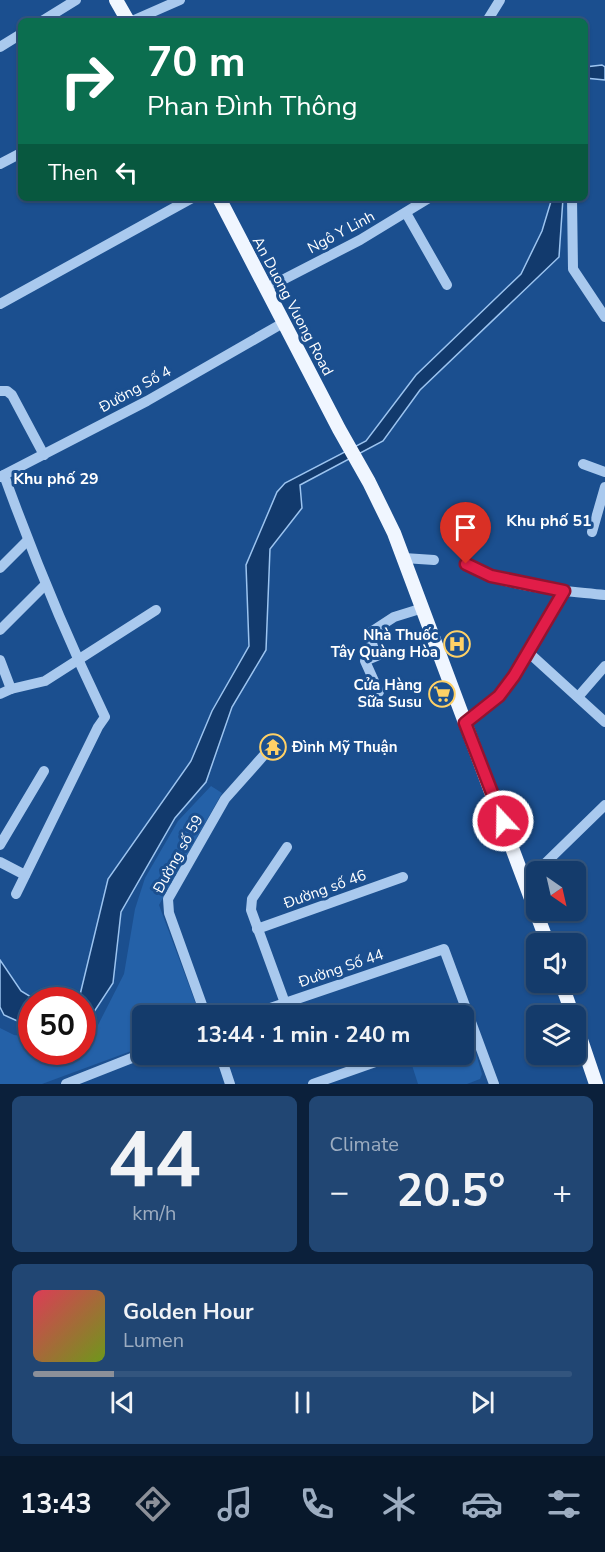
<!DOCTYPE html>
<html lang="en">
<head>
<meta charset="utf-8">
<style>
  :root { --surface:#143b6b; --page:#214673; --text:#f1f3f6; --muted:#9dadc1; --line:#33557e; --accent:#8c9099 }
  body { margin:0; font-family:"Nunito Sans",sans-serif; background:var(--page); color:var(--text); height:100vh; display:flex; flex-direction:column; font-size:22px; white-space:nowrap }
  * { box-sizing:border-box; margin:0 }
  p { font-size:20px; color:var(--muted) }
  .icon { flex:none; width:33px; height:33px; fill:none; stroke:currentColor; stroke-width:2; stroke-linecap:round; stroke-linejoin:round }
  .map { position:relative; height:1084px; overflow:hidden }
  .drawer { display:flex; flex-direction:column; gap:12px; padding:12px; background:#0b203b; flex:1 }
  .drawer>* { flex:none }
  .banner { position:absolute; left:18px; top:18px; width:570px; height:183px; border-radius:9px; box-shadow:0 2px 4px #0004,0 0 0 2px var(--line); background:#0b6e4f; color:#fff; overflow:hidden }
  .needle { width:39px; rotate:146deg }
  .fabs { position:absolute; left:526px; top:861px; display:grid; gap:12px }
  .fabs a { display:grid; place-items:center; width:60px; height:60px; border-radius:9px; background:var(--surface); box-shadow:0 2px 4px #0004,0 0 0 2px var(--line); font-size:30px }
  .speed { position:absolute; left:18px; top:987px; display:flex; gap:12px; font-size:30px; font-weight:700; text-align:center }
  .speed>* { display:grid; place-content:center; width:78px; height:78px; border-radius:50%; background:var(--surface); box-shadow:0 2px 4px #0004,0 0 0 2px var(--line); line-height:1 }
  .speed .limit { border:9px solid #d22; background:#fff; color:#111 }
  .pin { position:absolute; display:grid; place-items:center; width:51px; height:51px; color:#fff; margin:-62px -26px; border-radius:50% 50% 50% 0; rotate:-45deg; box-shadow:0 0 6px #0007 }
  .pin .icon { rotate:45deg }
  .me { position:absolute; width:66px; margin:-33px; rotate:339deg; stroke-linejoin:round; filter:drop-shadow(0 0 4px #0008) }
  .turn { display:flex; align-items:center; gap:21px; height:126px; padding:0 30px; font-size:27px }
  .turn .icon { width:78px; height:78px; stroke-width:2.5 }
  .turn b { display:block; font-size:42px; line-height:51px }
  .then { display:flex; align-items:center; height:57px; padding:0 30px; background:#0003; gap:12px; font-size:22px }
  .big { font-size:45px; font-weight:700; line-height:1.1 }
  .drawer .tile { flex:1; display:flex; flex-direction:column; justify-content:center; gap:9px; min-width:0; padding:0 21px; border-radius:9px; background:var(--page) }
  .drawer .dial { align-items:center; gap:0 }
  .dial b { font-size:78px; line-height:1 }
  .song { display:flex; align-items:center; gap:18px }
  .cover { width:72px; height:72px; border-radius:9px; background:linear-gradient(135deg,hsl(350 70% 55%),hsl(80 70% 35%)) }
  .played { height:6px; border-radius:3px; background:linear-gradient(90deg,var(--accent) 15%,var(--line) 15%) }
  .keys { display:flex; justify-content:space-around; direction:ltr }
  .heat { display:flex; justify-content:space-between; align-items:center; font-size:33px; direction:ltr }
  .drawer .tiles { flex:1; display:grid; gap:12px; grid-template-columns:1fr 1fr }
  .tile:last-child { grid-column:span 2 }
  .trip { position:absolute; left:132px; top:1005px; width:342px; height:60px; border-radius:9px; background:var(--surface); box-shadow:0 2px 4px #0004,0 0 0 2px var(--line); font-weight:700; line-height:60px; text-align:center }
  .tabs { display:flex; height:96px; justify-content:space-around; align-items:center; background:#08182b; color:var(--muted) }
  .tabs .icon { width:42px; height:42px }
  .tabs .on { color:var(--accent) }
  .tabs b { font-size:27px; color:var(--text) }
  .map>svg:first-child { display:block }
  .green { fill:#2461a8 }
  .water { fill:#123a6d; stroke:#9cc4f0; stroke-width:1.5 }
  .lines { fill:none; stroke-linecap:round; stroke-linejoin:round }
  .minor { stroke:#a9c9ee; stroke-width:10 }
  .major { stroke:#f0f6ff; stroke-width:14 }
  .route-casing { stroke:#92132f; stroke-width:15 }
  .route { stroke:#e11d48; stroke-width:10 }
  .labels { text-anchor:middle; stroke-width:6; stroke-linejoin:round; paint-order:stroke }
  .street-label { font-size:15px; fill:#fff; stroke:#1b4f8f }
  .poi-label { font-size:15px; font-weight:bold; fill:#fff; stroke:#1b4f8f; text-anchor:end }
  .neighbourhood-label { font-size:16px; font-weight:bold; fill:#fff; stroke:#1b4f8f }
</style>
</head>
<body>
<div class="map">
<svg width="605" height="1084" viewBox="0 0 605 1084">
  <rect width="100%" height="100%" fill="#1b4f8f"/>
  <g class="green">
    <path d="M211,786L222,793L159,905L200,1015L142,1016V1047L42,1084H0V1028L14,1035L31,1037L32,1052H82L83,1033L97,1027L124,974L135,909L145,878L178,821Z"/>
    <path d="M464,1039L472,1040L482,1074L480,1079L467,1084H418L411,1062C424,1050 447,1054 464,1054Z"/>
  </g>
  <g class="water">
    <path d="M602,65L605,67V80L585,78V67Z"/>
    <path d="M552,198H563L559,257L420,390L383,441L300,485L302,508L270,549L266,650L232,707L206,782L175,818L121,912L113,983L88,1021L83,1023L82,1000H73L79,999L108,879L191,761L212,711L249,646L246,565L277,492L285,483L366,441L416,375L521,274L542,231Z"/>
    <path d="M0,960L21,991L36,1000H32L31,1027L4,1015L0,1007Z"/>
  </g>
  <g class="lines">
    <g class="minor">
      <path d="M42,21L76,0"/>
      <path d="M132,21L180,0"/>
      <path d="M487,21L500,0"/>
      <path d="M0,47L21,34"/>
      <path d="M0,164L21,153"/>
      <path d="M572,198L573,269L605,317"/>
      <path d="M406,213L447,285"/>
      <path d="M265,289L360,240L429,198"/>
      <path d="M0,304L192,198"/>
      <path d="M0,391H7L12,395L44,455"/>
      <path d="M583,464L605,472"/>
      <path d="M4,475C34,558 67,638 105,717L98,727L16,894"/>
      <path d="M0,477L147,401L283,323"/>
      <path d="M592,532L605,487"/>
      <path d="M404,558L434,560"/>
      <path d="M466,564C475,568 483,574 492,577C528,589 568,591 605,595"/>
      <path d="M0,568L28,540"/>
      <path d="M0,630L45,585"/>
      <path d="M528,652L605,722"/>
      <path d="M0,660L11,689"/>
      <path d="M379,692L365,661L377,656L368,634L394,617L423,608"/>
      <path d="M0,694L11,689L45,681L156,610"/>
      <path d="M578,697L605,666"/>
      <path d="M465,723L499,696L514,676L564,591"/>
      <path d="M0,845L44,771"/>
      <path d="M0,862L25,875"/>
      <path d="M526,882L605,805"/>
      <path d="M257,929L403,877"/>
      <path d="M285,1003L251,910L252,899L287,847"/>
      <path d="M206,1016L169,913L168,899L225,799L265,754"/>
      <path d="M247,1016L444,949L494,1084"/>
      <path d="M220,1054L230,1084"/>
      <path d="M66,1084L142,1054"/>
      <path d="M313,1084L398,1054"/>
    </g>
    <g class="major">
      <path d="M116,0L128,21"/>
      <path d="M219,198L339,429L369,482L394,533L548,944"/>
      <path d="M561,982L573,1016"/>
      <path d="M576,1025L596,1084"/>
    </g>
  </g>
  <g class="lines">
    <g class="route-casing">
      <path id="route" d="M466,564L491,576L564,591L514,676L499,696L465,723L503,821"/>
    </g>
    <use href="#route" class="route"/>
  </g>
  <defs>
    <g id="hospital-ring" transform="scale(1.35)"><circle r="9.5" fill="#1b4f8f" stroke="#ffd166" stroke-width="1.5"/><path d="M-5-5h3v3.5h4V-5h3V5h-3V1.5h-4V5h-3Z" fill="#ffd166"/></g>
    <g id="supermarket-ring" transform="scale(1.35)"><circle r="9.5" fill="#1b4f8f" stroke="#ffd166" stroke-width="1.5"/><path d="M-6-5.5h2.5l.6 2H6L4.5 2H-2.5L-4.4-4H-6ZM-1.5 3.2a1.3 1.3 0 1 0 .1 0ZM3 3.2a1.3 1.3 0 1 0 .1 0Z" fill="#ffd166"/></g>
    <g id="temple-ring" transform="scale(1.35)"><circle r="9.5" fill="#1b4f8f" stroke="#ffd166" stroke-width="1.5"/><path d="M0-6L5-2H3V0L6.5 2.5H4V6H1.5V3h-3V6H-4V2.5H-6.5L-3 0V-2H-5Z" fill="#ffd166"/></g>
  </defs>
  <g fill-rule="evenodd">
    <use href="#hospital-ring" x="457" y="644"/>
    <use href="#supermarket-ring" x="442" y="694"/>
    <use href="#temple-ring" x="273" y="747"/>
  </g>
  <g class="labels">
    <g class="street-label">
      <text transform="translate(341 232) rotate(-28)" y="5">Ngô Y Linh</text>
      <text transform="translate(293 306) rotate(62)" y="5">An Duong Vuong Road</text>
      <text transform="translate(135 389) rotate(-29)" y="5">Đường Số 4</text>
      <text transform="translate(178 854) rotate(-61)" y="5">Đường số 59</text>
      <text transform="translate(325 889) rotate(-20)" y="5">Đường số 46</text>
      <text transform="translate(341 968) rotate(-19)" y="5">Đường Số 44</text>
    </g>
    <g class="poi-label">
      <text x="438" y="640">Nhà Thuốc<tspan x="438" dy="17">Tây Quàng Hòa</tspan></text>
      <text x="422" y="690">Cửa Hàng<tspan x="422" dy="17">Sữa Susu</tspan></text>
      <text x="292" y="752" text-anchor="start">Đình Mỹ Thuận</text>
    </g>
    <g class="neighbourhood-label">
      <text x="56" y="484">Khu phố 29</text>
      <text x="549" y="526">Khu phố 51</text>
    </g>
  </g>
</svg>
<div class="fabs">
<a><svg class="needle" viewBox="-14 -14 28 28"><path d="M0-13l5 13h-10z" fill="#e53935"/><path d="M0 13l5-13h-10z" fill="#9dadc1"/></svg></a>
<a><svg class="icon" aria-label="sound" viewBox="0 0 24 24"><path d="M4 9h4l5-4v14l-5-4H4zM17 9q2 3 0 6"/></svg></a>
<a><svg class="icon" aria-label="layers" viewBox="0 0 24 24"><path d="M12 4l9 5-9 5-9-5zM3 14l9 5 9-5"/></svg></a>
</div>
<div class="speed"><div class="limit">50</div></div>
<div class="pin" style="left:466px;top:564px;background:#d93025"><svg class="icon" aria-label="arrive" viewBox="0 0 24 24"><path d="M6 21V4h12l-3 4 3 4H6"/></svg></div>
<svg class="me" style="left:503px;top:821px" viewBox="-20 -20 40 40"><circle r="17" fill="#e11d48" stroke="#fff" stroke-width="3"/><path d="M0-11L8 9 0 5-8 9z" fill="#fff"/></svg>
<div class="trip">13:44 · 1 min · 240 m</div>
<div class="banner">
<div class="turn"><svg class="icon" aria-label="right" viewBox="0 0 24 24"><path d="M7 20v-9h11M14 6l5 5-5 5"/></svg><div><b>70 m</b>Phan Đình Thông</div></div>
<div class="then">Then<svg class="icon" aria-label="left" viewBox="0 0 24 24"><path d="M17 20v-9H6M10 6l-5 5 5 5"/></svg></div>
</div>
</div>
<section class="drawer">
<div class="tiles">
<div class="tile dial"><b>44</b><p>km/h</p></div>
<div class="tile"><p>Climate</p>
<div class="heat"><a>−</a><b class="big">20.5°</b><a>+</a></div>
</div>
<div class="tile">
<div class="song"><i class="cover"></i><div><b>Golden Hour</b><p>Lumen</p></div></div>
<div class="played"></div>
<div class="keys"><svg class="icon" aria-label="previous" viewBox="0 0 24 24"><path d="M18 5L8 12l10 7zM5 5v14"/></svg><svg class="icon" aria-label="pause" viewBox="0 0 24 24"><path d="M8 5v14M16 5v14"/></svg><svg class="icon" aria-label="next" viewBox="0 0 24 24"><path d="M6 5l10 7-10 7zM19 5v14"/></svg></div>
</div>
</div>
</section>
<nav class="tabs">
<b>13:43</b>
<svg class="icon on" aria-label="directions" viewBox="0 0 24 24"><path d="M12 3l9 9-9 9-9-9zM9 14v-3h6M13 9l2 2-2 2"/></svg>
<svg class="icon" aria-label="music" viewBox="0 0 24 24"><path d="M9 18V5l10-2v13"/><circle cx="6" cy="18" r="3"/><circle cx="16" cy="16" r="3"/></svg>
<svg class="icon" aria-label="phone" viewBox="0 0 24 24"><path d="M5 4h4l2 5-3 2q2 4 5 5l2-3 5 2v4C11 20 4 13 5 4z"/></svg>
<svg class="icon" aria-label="climate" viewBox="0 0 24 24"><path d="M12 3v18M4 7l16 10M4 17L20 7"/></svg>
<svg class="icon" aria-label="car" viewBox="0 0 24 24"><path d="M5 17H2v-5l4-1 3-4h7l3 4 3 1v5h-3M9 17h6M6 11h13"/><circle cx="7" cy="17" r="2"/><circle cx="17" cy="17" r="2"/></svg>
<svg class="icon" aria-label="filters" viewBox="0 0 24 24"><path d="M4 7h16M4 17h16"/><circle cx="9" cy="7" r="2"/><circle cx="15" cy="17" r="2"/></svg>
</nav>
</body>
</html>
